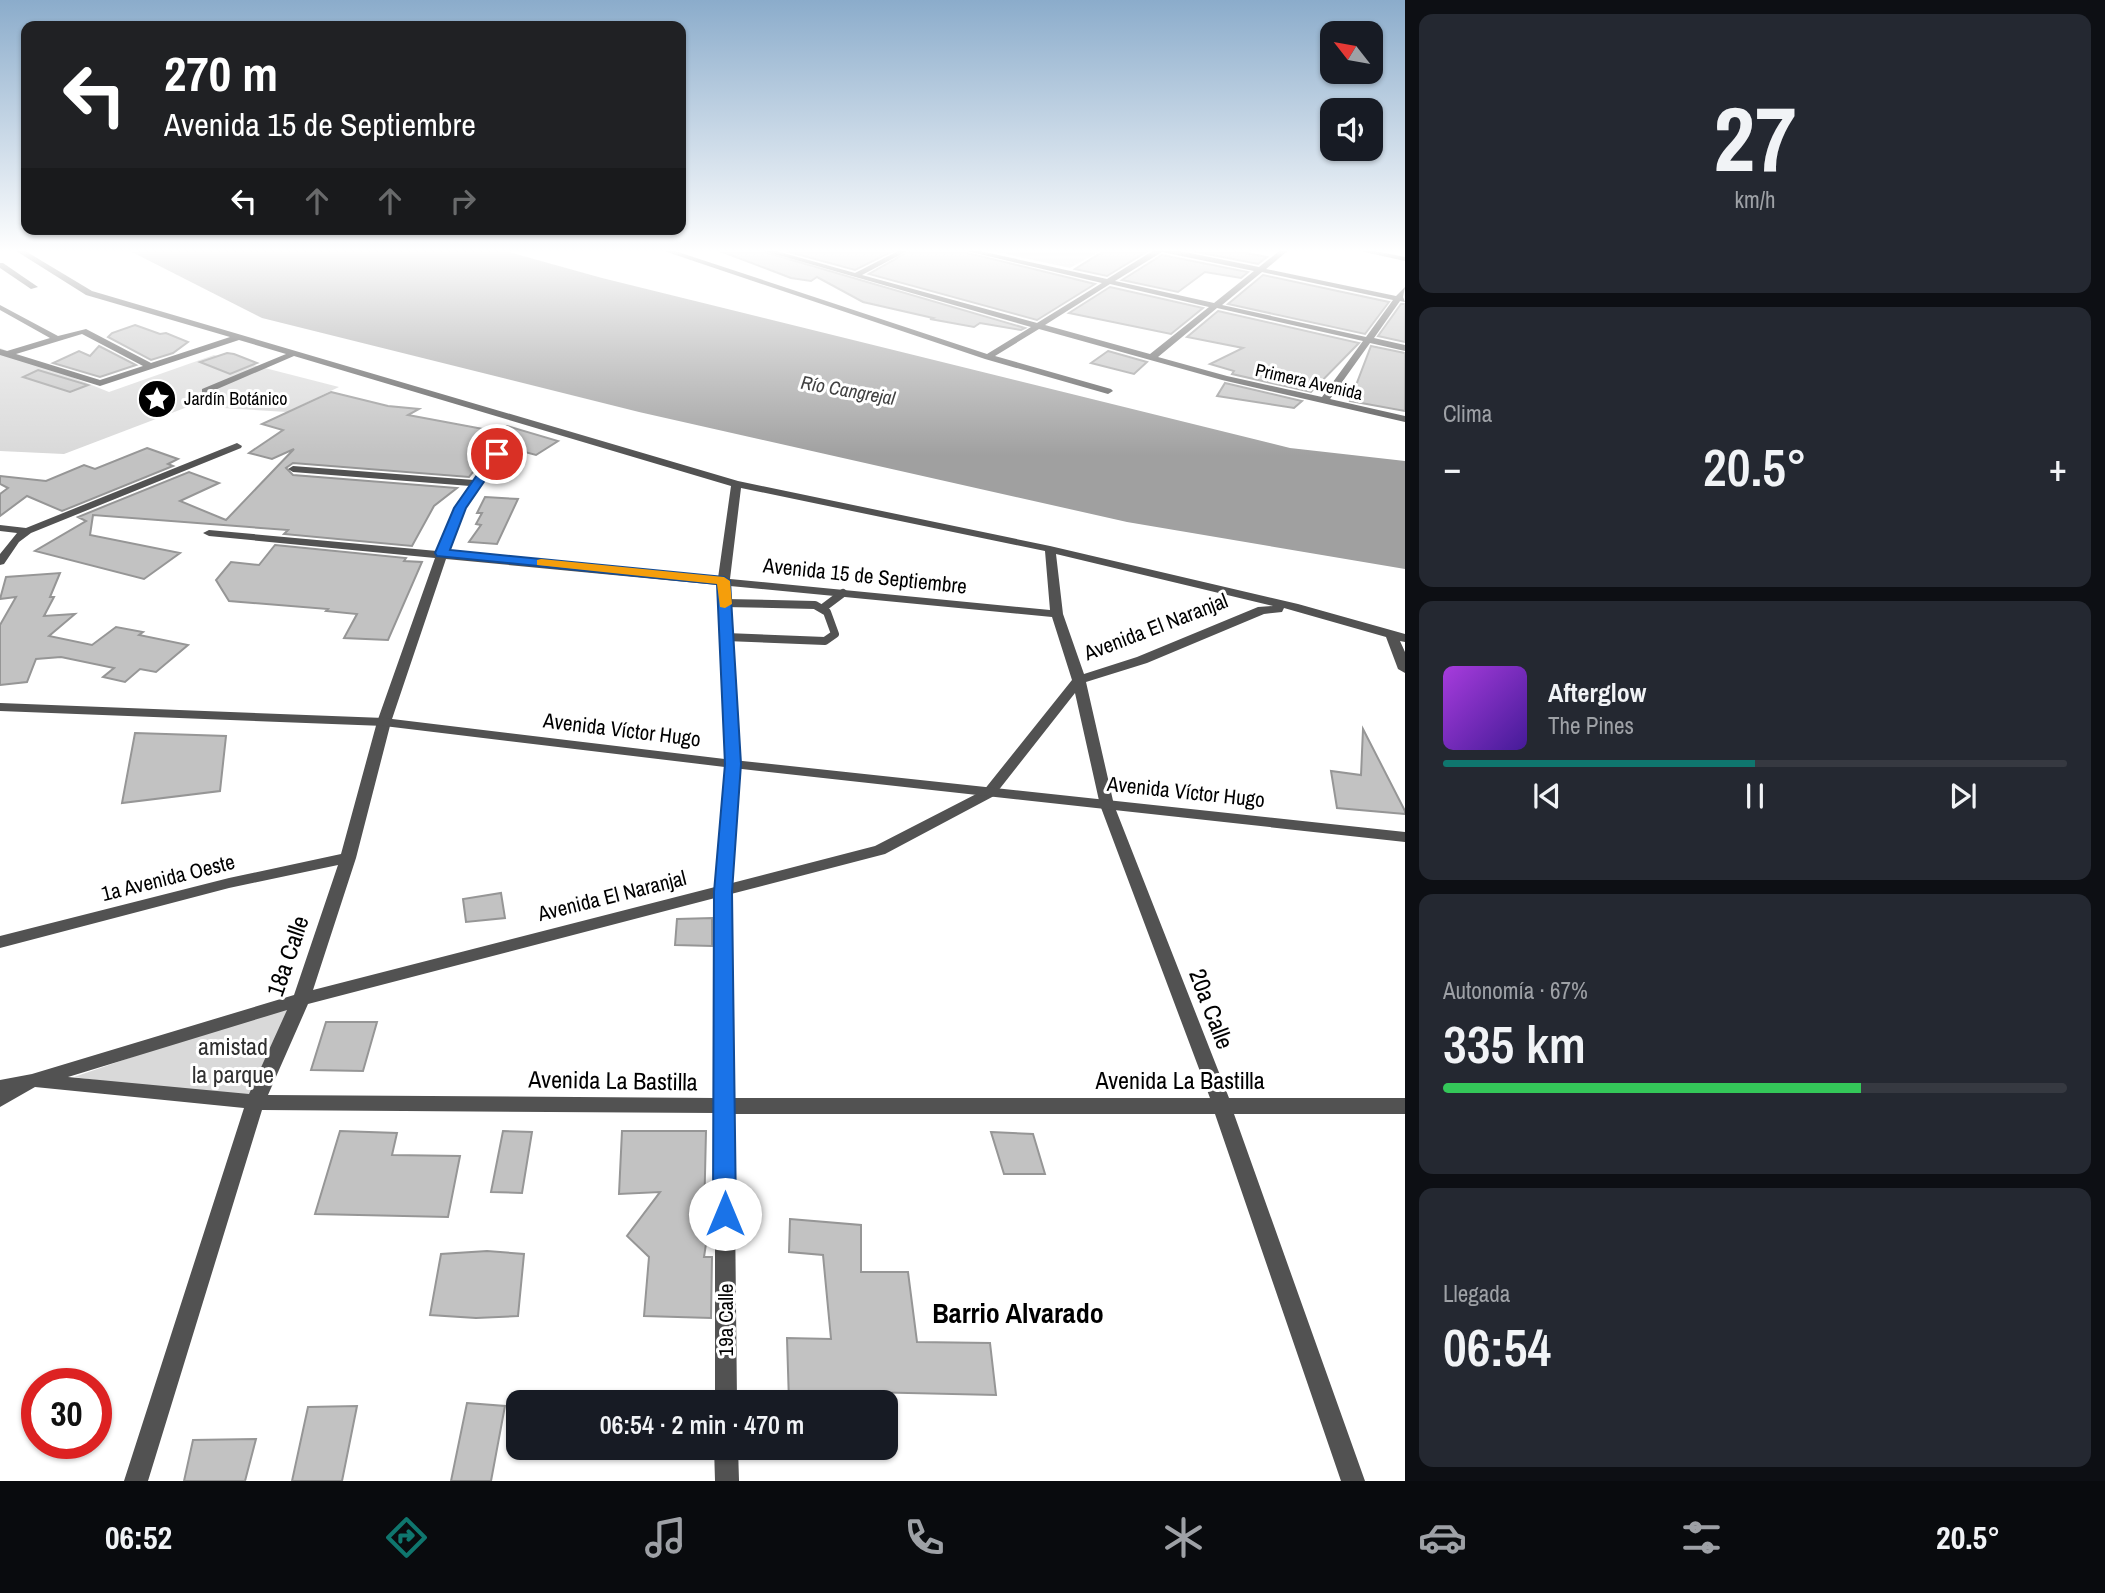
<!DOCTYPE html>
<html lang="es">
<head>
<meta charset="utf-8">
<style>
  :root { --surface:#171b24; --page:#242831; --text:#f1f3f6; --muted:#9ea1a6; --line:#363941; --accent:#0f766e }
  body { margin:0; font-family:"Archivo Narrow",sans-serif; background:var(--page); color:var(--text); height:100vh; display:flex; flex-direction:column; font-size:26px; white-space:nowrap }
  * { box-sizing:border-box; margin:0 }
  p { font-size:23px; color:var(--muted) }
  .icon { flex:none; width:38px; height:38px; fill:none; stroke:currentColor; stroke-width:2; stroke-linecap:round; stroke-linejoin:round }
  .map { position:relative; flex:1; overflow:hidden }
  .details { display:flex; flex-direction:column; gap:14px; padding:14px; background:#0d0f14; width:700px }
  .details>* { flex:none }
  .guide { position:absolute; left:21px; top:21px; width:665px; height:214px; border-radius:14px; box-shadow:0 2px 5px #0004; background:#202124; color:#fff; overflow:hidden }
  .needle { width:46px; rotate:301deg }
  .buttons { position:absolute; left:1320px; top:21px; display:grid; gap:14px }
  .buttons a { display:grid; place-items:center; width:63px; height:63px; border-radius:14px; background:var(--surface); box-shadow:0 2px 5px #0004; font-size:35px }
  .speed { position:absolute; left:21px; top:1368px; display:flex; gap:14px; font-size:35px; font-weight:700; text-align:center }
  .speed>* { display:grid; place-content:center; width:91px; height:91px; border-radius:50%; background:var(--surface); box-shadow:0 2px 5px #0004; line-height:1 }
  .speed .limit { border:10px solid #d22; background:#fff; color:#111 }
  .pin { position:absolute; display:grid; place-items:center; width:60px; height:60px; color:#fff; margin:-30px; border:4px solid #fff; border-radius:50%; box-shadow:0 2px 7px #0007 }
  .me { position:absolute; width:77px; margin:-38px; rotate:0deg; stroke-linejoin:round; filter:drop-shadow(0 0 5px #0008) }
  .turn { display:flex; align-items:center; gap:24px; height:147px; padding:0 28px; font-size:32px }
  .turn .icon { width:91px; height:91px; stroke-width:2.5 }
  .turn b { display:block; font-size:49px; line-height:60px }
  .lanes { display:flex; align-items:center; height:66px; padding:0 28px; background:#0003; justify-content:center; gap:35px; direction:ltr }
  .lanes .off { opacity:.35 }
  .big { font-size:52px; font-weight:600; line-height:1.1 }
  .details .widget { flex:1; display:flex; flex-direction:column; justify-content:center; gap:10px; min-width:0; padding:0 24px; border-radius:14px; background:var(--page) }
  .details .dial { align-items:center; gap:0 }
  .dial b { font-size:91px; line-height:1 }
  .song { display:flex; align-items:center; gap:21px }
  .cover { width:84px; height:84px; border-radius:10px; background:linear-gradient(135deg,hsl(280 70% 55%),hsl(260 70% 35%)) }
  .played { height:7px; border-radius:4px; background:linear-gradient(90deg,var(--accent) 50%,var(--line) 50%) }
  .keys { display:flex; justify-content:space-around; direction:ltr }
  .heat { display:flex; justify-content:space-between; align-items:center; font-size:38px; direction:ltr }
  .charge { height:10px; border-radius:5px; background:linear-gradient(90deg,#34c759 67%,var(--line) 0) }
  .trip { position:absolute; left:506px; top:1390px; width:392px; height:70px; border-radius:14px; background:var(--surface); box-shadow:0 2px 5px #0004; font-weight:600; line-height:70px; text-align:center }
  .dock { display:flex; height:112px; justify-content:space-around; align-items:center; background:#090b0e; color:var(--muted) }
  .dock .icon { width:49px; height:49px }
  .dock .selected { color:var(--accent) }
  .dock b { font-size:32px; color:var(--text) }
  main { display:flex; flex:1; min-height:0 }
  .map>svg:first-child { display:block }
  .green { fill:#d9d9d9 }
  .water { fill:#a0a0a0 }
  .building { fill:#c2c2c2; stroke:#969696; stroke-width:2 }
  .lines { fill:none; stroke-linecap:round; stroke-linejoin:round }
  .service { stroke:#525252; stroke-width:8 }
  .minor { fill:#525252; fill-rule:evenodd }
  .tertiary { fill:#525252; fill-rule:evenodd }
  .route { fill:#1a73e8; stroke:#114b97; stroke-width:2 }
  .slow { fill:#f59e0b }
  .labels { text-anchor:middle; stroke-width:6; stroke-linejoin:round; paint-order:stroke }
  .far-street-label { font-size:18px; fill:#000; stroke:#fff }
  .far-poi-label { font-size:18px; fill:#000; stroke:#fff; text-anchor:start }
  .far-water-label { font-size:19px; font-style:italic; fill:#414141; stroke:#fff }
  .street-label { font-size:21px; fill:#000; stroke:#fff }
  .near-street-label { font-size:24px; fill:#000; stroke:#fff }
  .near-park-label { font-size:24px; fill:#303030; stroke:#fff }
  .near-neighbourhood-label { font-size:28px; font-weight:bold; fill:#000; stroke:#fff }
</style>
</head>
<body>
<main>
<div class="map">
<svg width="1405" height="1481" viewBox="0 0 1405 1481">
  <rect width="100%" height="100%" fill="#fff"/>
  <g class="green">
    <path d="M983,249H1104L1070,268Z"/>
    <path d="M0,348L109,392L214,355L339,387L287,412L190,406L64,454L0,451Z"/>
    <path d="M301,999L255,1102L74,1077Z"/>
  </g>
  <path class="water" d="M126,249H498L602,278L1290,448L1405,461V569L1127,522L639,412L262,318Z"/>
  <g class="building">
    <path d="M715,249H754L1025,328L1021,330L980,323L974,327L930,319L933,318L863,302L817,277L811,281L791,278Z"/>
    <path d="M778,249H897L855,270Z"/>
    <path d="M913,249H951L1095,284L1037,320L869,274Z"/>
    <path d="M1107,249H1151L1107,276L1075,269Z"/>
    <path d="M1182,249H1227L1267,257L1258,264Z"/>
    <path d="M1162,255L1248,272L1241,278L1205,272L1178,292L1122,280Z"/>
    <path d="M1263,275L1389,302L1365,334L1228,304Z"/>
    <path d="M1110,287L1203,308L1171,334L1069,313Z"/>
    <path d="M1401,304H1405V342L1378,336Z"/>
    <path d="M1218,311L1359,343L1311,392L1232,374L1234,371L1210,364L1243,348L1187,337Z"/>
    <path d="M135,325L160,334L166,333L188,342L173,353L151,360L108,337L112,333Z"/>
    <path d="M99,346L136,365L100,377L53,363L79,351L90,356Z"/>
    <path d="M1371,346L1405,353V411L1350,401Z"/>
    <path d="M1108,351L1147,362L1134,374L1091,363Z"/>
    <path d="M227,353L234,354L257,363L230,374L200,362Z"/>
    <path d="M38,370L88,385L70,392L23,377Z"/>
    <path d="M1225,383L1302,401L1294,408L1217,396Z"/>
    <path d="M331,392L388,406L419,409L408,415L499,432L507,426L558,441L536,455L510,448L505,451L492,449L469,477L293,463L286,468L293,475L457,488L434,506L412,546L284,534L288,530L93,515L90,535L180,553L144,579L35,551L86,521L78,517L189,472L219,483L180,501L226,520L294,449L272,459L249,453L283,430L262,424Z"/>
    <path d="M147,448L178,459L168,464L173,466L62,511L27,496L0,516V494L8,488L0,484V476L46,481L84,465L95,469Z"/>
    <path d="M485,497L518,499L497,544L469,542L481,525L476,524L482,513H477Z"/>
    <path d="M275,545L406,558L404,561L422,562L388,640L344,638L357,614L326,611L328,609L229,601L216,580L231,562L259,565Z"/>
    <path d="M60,573L50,597H54L44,616L75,614L49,636L92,645L116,627L143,632L139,635L188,645L156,672L140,669L125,682L103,677L114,668L61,657L36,659L27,682L0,685V625L16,597L0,599L6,577Z"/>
    <path d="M1363,729L1405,811V814L1337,808L1331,771L1361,775Z"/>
    <path d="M135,733L226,736L220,791L122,803Z"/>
    <path d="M501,893L505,918L466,922L463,899Z"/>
    <path d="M712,918V946L675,945L677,919Z"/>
    <path d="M326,1022H377L363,1071L311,1070Z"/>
    <path d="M340,1131L397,1133L392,1155L460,1156L448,1217L315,1214Z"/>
    <path d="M503,1131L532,1132L522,1193L491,1192Z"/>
    <path d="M622,1131H706L704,1218H710L704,1257H712L711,1318L644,1316L649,1257L627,1236L660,1192L619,1194Z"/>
    <path d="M991,1132L1033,1134L1045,1174H1004Z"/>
    <path d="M790,1219L861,1225V1272H908L917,1342L990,1343L996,1395L864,1392V1402H789L787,1338L831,1339L823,1255L789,1252Z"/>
    <path d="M487,1251L524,1254L518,1316L476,1318L430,1315L441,1254Z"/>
    <path d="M467,1403L505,1406L491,1481H451Z"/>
    <path d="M357,1406L342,1481H292L308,1407Z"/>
    <path d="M256,1439L245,1481H184L193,1440Z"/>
  </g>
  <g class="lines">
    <g class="service">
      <path d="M725,603L815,605L827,612L835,634L825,641L726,637"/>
      <path d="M823,608L843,593"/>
    </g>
    <g class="minor">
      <path d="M13,249H22L92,291L738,481L1050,546L1298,604L1405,634V642L1400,641L1405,652V673L1398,669L1386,637L1284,608L1282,612L1264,614L1147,663L1086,682L1114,805L1229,1098H1405V1114H1234L1365,1481H1341L1215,1114H734L737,1402H715V1113L262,1110L148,1481H124L244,1108L35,1087L0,1107V1080L32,1074L294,995L338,865L229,888L0,948V936L229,878L341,854L377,722L435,558L209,536L203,533L209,530L437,551L455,508L470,486L293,472L288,469L293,466L474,480L493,452L497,451L502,454L465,508L448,552L718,578L731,486L294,356L208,393H202V389L286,354L239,340L100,386L0,355V349L7,351L50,338L0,310V305L58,336L86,329L151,363L230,337L86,295ZM82,334L143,366L100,380L16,354ZM741,488L1045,551L1050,610L730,579ZM1056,554L1273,606L1258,607L1137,657L1084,674L1063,614ZM446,559L718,585L726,764L715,887L313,990L356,858L391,722ZM730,586L1052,617L1072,680L984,790L875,846L732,883L740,764ZM1075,693L1100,805L1210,1098H734L731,894L885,854L994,796ZM715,898V1098L268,1095L308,1004ZM287,1010L249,1094L68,1077Z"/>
      <path d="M658,249H669L987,354L1031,327L757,249H769L855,273L902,249H911L862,275L1037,323L1102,283L958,249H971L1107,279L1156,249H1170L1259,267L1282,249H1290L1266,269L1396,296L1405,287L1403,297L1405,302L1400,301L1374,338L1405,345V351L1370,343L1330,399L1405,416V422L1222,380L1039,329L995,356L1111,389L1113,391L1108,394L985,359ZM1162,252L1254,271L1214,303L1115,281ZM1262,272L1393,300L1366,337L1222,305ZM1110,284L1209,307L1150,354L1045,325ZM1217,308L1363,341L1322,397L1227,376L1158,357Z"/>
      <path d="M1351,249H1365L1405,257V261Z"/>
      <path d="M0,263H3L38,287L31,289L0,268Z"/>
      <path d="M237,443L242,446L241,448L31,533L19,542L4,564L0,565V554L17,533L0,531V525L26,528Z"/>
      <path d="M714,1447H738L739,1481H715Z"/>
    </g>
    <path class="tertiary" d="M0,703L384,718L733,760L1405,832V842L733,768L384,726L0,711Z"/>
  </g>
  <linearGradient id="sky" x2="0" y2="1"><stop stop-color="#8baccb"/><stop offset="0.55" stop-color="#fff"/><stop offset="1" stop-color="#fff" stop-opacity="0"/></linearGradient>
  <rect width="1405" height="456" fill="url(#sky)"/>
  <path class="route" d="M493,452L503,454L466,508L450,550L724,577L730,581L741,764L732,892L736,1214L733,1221L725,1224L717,1221L713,1214L714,892L725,764L717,584L437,556L435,553L454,508Z"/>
  <path class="slow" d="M541,559L724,577L730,581L732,604L725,608L720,607L717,584L537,565V560Z"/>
  <defs>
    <g id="sight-disc" transform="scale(2.0125)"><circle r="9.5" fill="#000" stroke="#fff"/><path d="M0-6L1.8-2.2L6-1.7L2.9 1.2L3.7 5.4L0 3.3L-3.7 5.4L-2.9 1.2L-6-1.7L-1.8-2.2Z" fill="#fff"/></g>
  </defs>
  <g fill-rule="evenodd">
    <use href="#sight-disc" x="157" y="399"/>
  </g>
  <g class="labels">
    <g class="far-street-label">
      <text transform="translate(1309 382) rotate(13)" y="6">Primera Avenida</text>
    </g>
    <g class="far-poi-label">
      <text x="184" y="405">Jardín Botánico</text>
    </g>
    <g class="far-water-label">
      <text transform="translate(848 390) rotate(10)" y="7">Río Cangrejal</text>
    </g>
    <g class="street-label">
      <text transform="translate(865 576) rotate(6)" y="7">Avenida 15 de Septiembre</text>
      <text transform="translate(1156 627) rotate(-21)" y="7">Avenida El Naranjal</text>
      <text transform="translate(622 730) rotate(7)" y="7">Avenida Víctor Hugo</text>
      <text transform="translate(1186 792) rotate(6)" y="7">Avenida Víctor Hugo</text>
      <text transform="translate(168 878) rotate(-14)" y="7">1a Avenida Oeste</text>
      <text transform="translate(612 896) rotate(-14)" y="7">Avenida El Naranjal</text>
      <text transform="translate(726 1320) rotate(-90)" y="7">19a Calle</text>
    </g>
    <g class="near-street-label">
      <text transform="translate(288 956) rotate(-71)" y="8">18a Calle</text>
      <text transform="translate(1211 1009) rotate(69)" y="8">20a Calle</text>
      <text transform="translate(613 1081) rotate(1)" y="8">Avenida La Bastilla</text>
      <text x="1180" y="1089">Avenida La Bastilla</text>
    </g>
    <g class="near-park-label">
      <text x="233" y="1055">amistad<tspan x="233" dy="28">la parque</tspan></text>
    </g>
    <g class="near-neighbourhood-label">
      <text x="1018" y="1323">Barrio Alvarado</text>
    </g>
  </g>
</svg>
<div class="buttons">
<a><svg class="needle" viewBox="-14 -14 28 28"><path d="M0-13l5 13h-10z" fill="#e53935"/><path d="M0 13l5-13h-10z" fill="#9ea1a6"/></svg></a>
<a><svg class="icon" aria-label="sound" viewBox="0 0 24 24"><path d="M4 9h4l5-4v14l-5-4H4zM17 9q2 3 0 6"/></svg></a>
</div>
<div class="speed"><div class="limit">30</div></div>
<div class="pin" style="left:497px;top:454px;background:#d93025"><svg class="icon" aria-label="arrive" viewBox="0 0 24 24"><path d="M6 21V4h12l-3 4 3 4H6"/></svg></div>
<svg class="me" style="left:725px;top:1214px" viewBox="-20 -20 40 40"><circle r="19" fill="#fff"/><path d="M0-13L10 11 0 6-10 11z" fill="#1a73e8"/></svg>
<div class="trip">06:54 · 2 min · 470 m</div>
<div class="guide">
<div class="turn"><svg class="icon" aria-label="left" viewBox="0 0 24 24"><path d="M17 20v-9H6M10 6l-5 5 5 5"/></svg><div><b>270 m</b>Avenida 15 de Septiembre</div></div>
<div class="lanes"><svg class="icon" aria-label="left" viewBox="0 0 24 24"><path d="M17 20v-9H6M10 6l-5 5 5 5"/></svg><svg class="icon off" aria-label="ahead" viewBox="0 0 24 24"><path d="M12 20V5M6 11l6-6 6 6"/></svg><svg class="icon off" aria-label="ahead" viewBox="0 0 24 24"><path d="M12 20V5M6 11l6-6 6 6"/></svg><svg class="icon off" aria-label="right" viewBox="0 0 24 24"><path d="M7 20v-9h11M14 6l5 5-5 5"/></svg></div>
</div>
</div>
<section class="details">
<div class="widget dial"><b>27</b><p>km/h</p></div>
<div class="widget"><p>Clima</p>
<div class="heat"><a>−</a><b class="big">20.5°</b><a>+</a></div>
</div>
<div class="widget">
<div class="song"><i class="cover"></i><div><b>Afterglow</b><p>The Pines</p></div></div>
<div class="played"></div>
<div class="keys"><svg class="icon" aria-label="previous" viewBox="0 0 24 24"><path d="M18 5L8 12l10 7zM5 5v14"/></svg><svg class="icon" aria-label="pause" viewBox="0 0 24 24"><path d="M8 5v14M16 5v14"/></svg><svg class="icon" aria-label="next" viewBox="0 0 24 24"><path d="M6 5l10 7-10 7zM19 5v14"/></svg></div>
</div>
<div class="widget"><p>Autonomía · 67%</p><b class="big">335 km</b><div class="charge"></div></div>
<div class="widget"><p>Llegada</p><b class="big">06:54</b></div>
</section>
</main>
<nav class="dock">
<b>06:52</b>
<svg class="icon selected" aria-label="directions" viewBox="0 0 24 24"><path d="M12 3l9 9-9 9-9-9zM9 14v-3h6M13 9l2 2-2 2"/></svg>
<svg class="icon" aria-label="music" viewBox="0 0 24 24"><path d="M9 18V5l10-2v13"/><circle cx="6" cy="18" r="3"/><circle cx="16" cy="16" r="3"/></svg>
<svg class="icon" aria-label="phone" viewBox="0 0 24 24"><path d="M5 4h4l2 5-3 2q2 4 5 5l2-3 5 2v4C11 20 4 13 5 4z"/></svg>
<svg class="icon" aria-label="climate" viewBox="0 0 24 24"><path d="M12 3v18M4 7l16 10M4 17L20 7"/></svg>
<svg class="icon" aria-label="car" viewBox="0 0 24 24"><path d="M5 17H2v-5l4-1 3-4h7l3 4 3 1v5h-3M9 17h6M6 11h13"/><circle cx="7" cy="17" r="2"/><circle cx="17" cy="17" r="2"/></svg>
<svg class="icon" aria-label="filters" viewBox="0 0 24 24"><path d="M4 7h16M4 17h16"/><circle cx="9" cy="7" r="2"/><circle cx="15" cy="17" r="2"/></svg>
<b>20.5°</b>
</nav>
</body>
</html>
